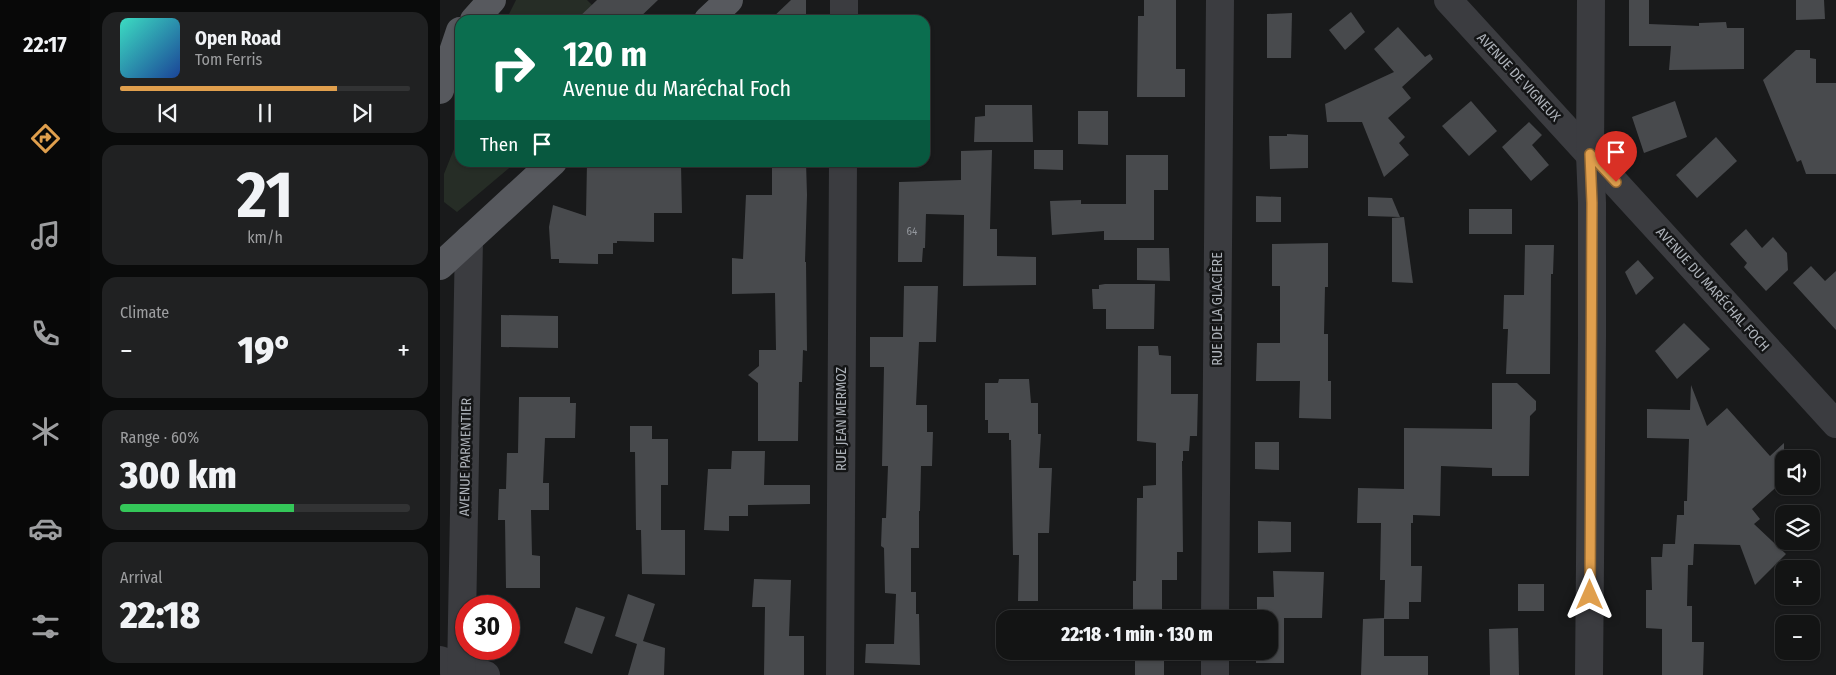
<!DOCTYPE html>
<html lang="en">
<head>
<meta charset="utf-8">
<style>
  :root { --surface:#131414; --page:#202122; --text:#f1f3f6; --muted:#9d9ea0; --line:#323334; --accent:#e09f4d }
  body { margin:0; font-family:"Fira Sans Condensed",sans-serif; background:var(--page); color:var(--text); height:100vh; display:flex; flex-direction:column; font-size:19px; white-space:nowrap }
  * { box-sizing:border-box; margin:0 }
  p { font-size:16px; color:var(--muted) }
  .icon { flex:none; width:28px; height:28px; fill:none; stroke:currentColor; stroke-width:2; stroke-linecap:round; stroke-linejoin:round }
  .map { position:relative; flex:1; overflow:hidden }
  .sheet { display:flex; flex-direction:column; gap:12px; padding:12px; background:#0a0b0b; width:350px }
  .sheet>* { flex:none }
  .hud { position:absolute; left:15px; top:15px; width:475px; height:152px; border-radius:15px; box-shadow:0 1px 4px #0004,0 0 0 1px var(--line); background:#0b6e4f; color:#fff; overflow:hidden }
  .fabs { position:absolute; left:1335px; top:450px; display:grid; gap:10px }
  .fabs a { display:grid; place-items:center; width:45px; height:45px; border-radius:10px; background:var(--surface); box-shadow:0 1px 4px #0004,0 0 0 1px var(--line); font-size:25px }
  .speed { position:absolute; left:15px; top:595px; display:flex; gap:10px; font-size:25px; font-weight:700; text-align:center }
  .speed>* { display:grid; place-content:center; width:65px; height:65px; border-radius:50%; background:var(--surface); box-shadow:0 1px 4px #0004,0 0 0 1px var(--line); line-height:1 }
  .speed .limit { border:8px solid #d22; background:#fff; color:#111 }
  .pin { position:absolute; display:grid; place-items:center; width:42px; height:42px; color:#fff; margin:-51px -21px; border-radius:50% 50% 50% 0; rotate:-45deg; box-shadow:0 0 5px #0007 }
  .pin .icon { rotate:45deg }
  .me { position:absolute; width:55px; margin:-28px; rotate:0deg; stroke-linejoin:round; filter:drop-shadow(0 0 4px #0008) }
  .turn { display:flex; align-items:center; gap:18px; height:105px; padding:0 25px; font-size:22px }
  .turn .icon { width:65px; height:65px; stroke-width:2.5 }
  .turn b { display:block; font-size:35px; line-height:42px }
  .then { display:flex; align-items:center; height:48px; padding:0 25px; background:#0003; gap:10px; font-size:19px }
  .big { font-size:38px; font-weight:800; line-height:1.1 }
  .sheet .card { flex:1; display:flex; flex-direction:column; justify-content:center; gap:8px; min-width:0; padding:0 18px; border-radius:15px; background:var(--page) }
  .sheet .dial { align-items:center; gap:0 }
  .dial b { font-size:65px; line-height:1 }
  .song { display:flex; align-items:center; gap:15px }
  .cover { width:60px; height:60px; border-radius:8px; background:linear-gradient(135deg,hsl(170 70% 55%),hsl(220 70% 35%)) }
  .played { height:5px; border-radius:2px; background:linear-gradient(90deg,var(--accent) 75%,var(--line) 75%) }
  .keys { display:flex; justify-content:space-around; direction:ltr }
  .heat { display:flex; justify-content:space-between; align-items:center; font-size:28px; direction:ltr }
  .charge { height:8px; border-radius:4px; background:linear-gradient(90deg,#34c759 60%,var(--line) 0) }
  .trip { position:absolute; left:556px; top:610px; width:282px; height:50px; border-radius:15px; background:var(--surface); box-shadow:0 1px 4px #0004,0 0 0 1px var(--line); font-weight:800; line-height:50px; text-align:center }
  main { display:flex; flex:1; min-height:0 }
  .tabs { display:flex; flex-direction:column; width:90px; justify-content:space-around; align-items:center; background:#080808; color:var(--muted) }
  .tabs .icon { width:35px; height:35px }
  .tabs .selected { color:var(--accent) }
  .tabs b { font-size:22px; color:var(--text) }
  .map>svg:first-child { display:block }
  .green { fill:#262d26 }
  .building { fill:#484a4d }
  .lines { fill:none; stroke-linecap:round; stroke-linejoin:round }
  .minor { stroke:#3b3c40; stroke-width:28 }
  .major { stroke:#57595e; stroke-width:28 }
  .route-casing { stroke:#926732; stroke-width:12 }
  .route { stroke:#e09f4d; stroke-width:9 }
  .labels { text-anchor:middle; stroke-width:5; stroke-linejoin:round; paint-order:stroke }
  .number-label { font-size:11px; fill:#94989e }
  .street-label { font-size:14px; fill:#adb2b9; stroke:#141516 }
</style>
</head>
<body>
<main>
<nav class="tabs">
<b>22:17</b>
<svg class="icon selected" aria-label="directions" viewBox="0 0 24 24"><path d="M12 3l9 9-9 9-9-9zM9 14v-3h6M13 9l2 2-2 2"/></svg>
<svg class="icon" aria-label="music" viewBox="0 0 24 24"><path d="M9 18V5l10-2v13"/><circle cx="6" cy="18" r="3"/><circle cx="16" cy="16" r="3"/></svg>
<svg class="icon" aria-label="phone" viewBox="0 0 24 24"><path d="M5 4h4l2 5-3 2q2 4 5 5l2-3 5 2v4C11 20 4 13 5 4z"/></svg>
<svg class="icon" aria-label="climate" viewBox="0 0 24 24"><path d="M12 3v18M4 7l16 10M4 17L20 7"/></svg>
<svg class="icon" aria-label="car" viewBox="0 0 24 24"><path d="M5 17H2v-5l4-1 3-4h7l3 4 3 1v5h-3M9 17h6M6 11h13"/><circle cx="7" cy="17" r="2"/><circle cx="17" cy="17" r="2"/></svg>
<svg class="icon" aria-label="filters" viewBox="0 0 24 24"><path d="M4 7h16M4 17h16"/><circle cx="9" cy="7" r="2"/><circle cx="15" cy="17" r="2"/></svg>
</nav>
<section class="sheet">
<div class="card">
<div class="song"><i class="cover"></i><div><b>Open Road</b><p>Tom Ferris</p></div></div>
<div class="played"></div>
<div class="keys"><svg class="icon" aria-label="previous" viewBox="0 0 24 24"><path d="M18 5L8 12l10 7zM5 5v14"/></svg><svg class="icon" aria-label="pause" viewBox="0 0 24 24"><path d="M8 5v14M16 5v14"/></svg><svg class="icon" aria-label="next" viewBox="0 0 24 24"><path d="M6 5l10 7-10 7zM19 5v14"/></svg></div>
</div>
<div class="card dial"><b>21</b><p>km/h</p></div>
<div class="card"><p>Climate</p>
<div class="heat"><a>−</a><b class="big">19°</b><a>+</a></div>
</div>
<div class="card"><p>Range · 60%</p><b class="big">300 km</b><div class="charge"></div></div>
<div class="card"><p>Arrival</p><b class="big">22:18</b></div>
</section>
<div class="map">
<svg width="1396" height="675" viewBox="0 0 1396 675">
  <rect width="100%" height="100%" fill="#191a1b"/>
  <g class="green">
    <path d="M76,0H147L152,5L150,20H66Z"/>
    <path d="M20,134V162L75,163L17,212L4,202V174Z"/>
  </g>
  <g class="building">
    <path d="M157,0H218L197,20H136Z"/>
    <path d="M351,0H366V20H330Z"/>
    <path d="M704,0H736V69H745V97H697L698,16H704Z"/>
    <path d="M1189,0H1209V24L1259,26V23L1286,22L1287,28H1304V69L1229,70L1231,46H1189Z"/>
    <path d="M1356,0H1384L1385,19L1356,20Z"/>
    <path d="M911,12L925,32L905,50L889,30Z"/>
    <path d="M852,13L851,58H827V14Z"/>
    <path d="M958,27L985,57L990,54L993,59L962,87L971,98L948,118L965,137L959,143L969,155L944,177L922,122H887L885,104L954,72L934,49Z"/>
    <path d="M1356,50H1370V58L1376,59V83H1396V174H1366L1361,160L1357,162L1323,80Z"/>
    <path d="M1031,101L1057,131L1029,156L1002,126Z"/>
    <path d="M1235,101L1247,137L1204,153L1192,117Z"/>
    <path d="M545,105H592L593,142H534L535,117L545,116Z"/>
    <path d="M638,111H668V145L638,144Z"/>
    <path d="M1089,122L1102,135L1092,145L1109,165L1091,181L1062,147Z"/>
    <path d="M847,134L868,135V168L830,169L829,136H847Z"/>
    <path d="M1276,137L1297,161L1257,198L1236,175Z"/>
    <path d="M552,150L550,229H557V256L596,257V285L523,286L524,215L486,214L485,248H483L482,262H458L459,182L521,180V151Z"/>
    <path d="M594,150H623V170L594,169Z"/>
    <path d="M686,155H728V190H714V240H664V231L612,235L610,201L641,200V204H686Z"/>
    <path d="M147,162H237V164H241L242,213H214V242L177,241V243H173V254H158V264L119,263V259H111L109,227L113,205L146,216Z"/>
    <path d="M332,162H366L367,195L365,262H366L367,351L363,350L362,382H359L358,441H318V383L308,375L319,366V350H336L335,293L292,294V258L303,259L306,195H332Z"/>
    <path d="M816,196L841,197V222H816Z"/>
    <path d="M928,197L952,198L960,217L928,216Z"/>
    <rect x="1029" y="209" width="43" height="25"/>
    <path d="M964,217L973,283L952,282V218Z"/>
    <path d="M1306,229L1322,248L1333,237L1347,253L1348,270L1326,291L1304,267L1307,263L1290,244Z"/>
    <path d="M888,243V287H885L884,334H888V381H891V419L859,418L860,381H816L817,343H840V286H832V244Z"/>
    <path d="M1085,245H1114L1113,274H1111L1110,374H1066L1068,329H1063L1064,295H1084Z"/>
    <path d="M697,248H729L730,281L697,280Z"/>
    <path d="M1198,260L1214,278L1196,295L1185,272Z"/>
    <path d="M1371,266L1385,281L1396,271V330L1353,283Z"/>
    <path d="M665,284H715L714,329H666V309H653L652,289H659V285Z"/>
    <path d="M464,286H498L496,342H479L476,405H487V432H493L492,466H481L480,511H479V548H471V592H476V614H479L480,665L425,663L426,644H454L456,594L445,593L444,548L441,546L442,518H446L448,466H442L444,367H430V337H463Z"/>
    <path d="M61,315L118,316V348L61,347Z"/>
    <path d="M1244,323L1270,349L1237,379L1215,351Z"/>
    <path d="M698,346H718L719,355L731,356V394H758L757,436H750L749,451H743V461H742L743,552H737V580H722V619H693V581H696L697,498H703V486L716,485V443L697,441Z"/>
    <path d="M559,379H589L591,403H598V434H601L599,468H612L609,533H598V601H578L579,555H573L571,440H569V433H548V420H545V383H558Z"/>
    <path d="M1052,383H1077L1096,401V410L1090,416L1089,476H1052V468L1001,466L1000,516L973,515V523H971V566H982L981,602H969V619H944V656H988V675H921L923,619L944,618L945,580H940L941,523H917L918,488L964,489V428L1052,429Z"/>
    <path d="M1251,385L1267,426L1287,408L1330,456L1344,443V480L1312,509L1320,519L1314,524L1346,554L1315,585L1300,545L1254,544L1253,565H1248L1247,606H1252V642H1264L1263,675H1222V629L1206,628V590H1212L1211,557H1222L1223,544H1235L1237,515H1244V501H1247L1249,439L1207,438V409L1250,410Z"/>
    <path d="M79,397H130V403H136L135,438H105L103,483H109V510H91L92,555L100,556V588H66L65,520H58L59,489H66L67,453H78Z"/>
    <path d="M190,426H212V439H228V485H221V530H245V575L202,574L201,530H196L195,452H190Z"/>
    <path d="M815,442H839V470L815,469Z"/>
    <path d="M292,451H325L324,485H370V504L308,505V516H289V531L264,530L268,469H291Z"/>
    <path d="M818,521L851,522V552L818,553Z"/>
    <path d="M833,571L884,572L882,618H844V663H816V651H830V619H817V597H834Z"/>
    <path d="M314,579L351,580L349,636H364V675H324L325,607H312Z"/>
    <rect x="1078" y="584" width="26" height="27"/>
    <path d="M188,594L215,604L203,641L225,648L224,675H188L197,644L175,636Z"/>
    <path d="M136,607L165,617L152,654L124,643Z"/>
    <path d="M1078,628L1079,675H1050L1049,629Z"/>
    <path d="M695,651H721V654H724V675H695Z"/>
  </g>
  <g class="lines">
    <g class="minor">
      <path d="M1008,0L1396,424"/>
      <path d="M404,20V0"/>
      <path d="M775,619L780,0"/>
      <path d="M0,660L46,675"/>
      <path d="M21,675L29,239"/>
      <path d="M400,675L403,162"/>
      <path d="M775,675V651"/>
      <path d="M1149,675L1152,337V203L1150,154L1151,0"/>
    </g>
    <g class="major">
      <path d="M34,20L52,0"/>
      <path d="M268,20L289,0"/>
      <path d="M0,90L20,31"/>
      <path d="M0,266L113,162"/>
    </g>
  </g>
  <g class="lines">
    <g class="route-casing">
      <path id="route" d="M1150,595L1152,203L1150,154L1176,182"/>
    </g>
    <use href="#route" class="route"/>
  </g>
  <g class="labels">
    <g class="number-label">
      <text x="472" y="235">64</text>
    </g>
    <g class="street-label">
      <text transform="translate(1079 77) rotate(47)" y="5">AVENUE DE VIGNEUX</text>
      <text transform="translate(1273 289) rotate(48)" y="5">AVENUE DU MARÉCHAL FOCH</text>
      <text transform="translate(777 309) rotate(-90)" y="5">RUE DE LA GLACIÈRE</text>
      <text transform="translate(401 419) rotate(-90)" y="5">RUE JEAN MERMOZ</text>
      <text transform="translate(25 457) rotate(-89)" y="5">AVENUE PARMENTIER</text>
    </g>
  </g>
</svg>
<div class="fabs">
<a><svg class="icon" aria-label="sound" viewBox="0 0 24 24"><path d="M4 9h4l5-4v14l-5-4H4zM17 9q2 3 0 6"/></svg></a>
<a><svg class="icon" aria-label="layers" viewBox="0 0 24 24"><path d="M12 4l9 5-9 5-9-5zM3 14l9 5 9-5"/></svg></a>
<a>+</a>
<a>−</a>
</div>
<div class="speed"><div class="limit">30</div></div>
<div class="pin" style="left:1176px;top:182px;background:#d93025"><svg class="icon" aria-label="arrive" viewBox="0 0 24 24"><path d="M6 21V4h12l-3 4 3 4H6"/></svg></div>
<svg class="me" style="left:1150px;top:595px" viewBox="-20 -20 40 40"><path d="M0-17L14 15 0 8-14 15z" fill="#e09f4d" stroke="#fff" stroke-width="4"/></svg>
<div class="trip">22:18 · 1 min · 130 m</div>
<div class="hud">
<div class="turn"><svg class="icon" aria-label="right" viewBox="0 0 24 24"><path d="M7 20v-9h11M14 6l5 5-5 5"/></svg><div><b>120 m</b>Avenue du Maréchal Foch</div></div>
<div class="then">Then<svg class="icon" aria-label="arrive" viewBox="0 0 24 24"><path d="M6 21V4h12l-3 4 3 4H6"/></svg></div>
</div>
</div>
</main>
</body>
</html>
